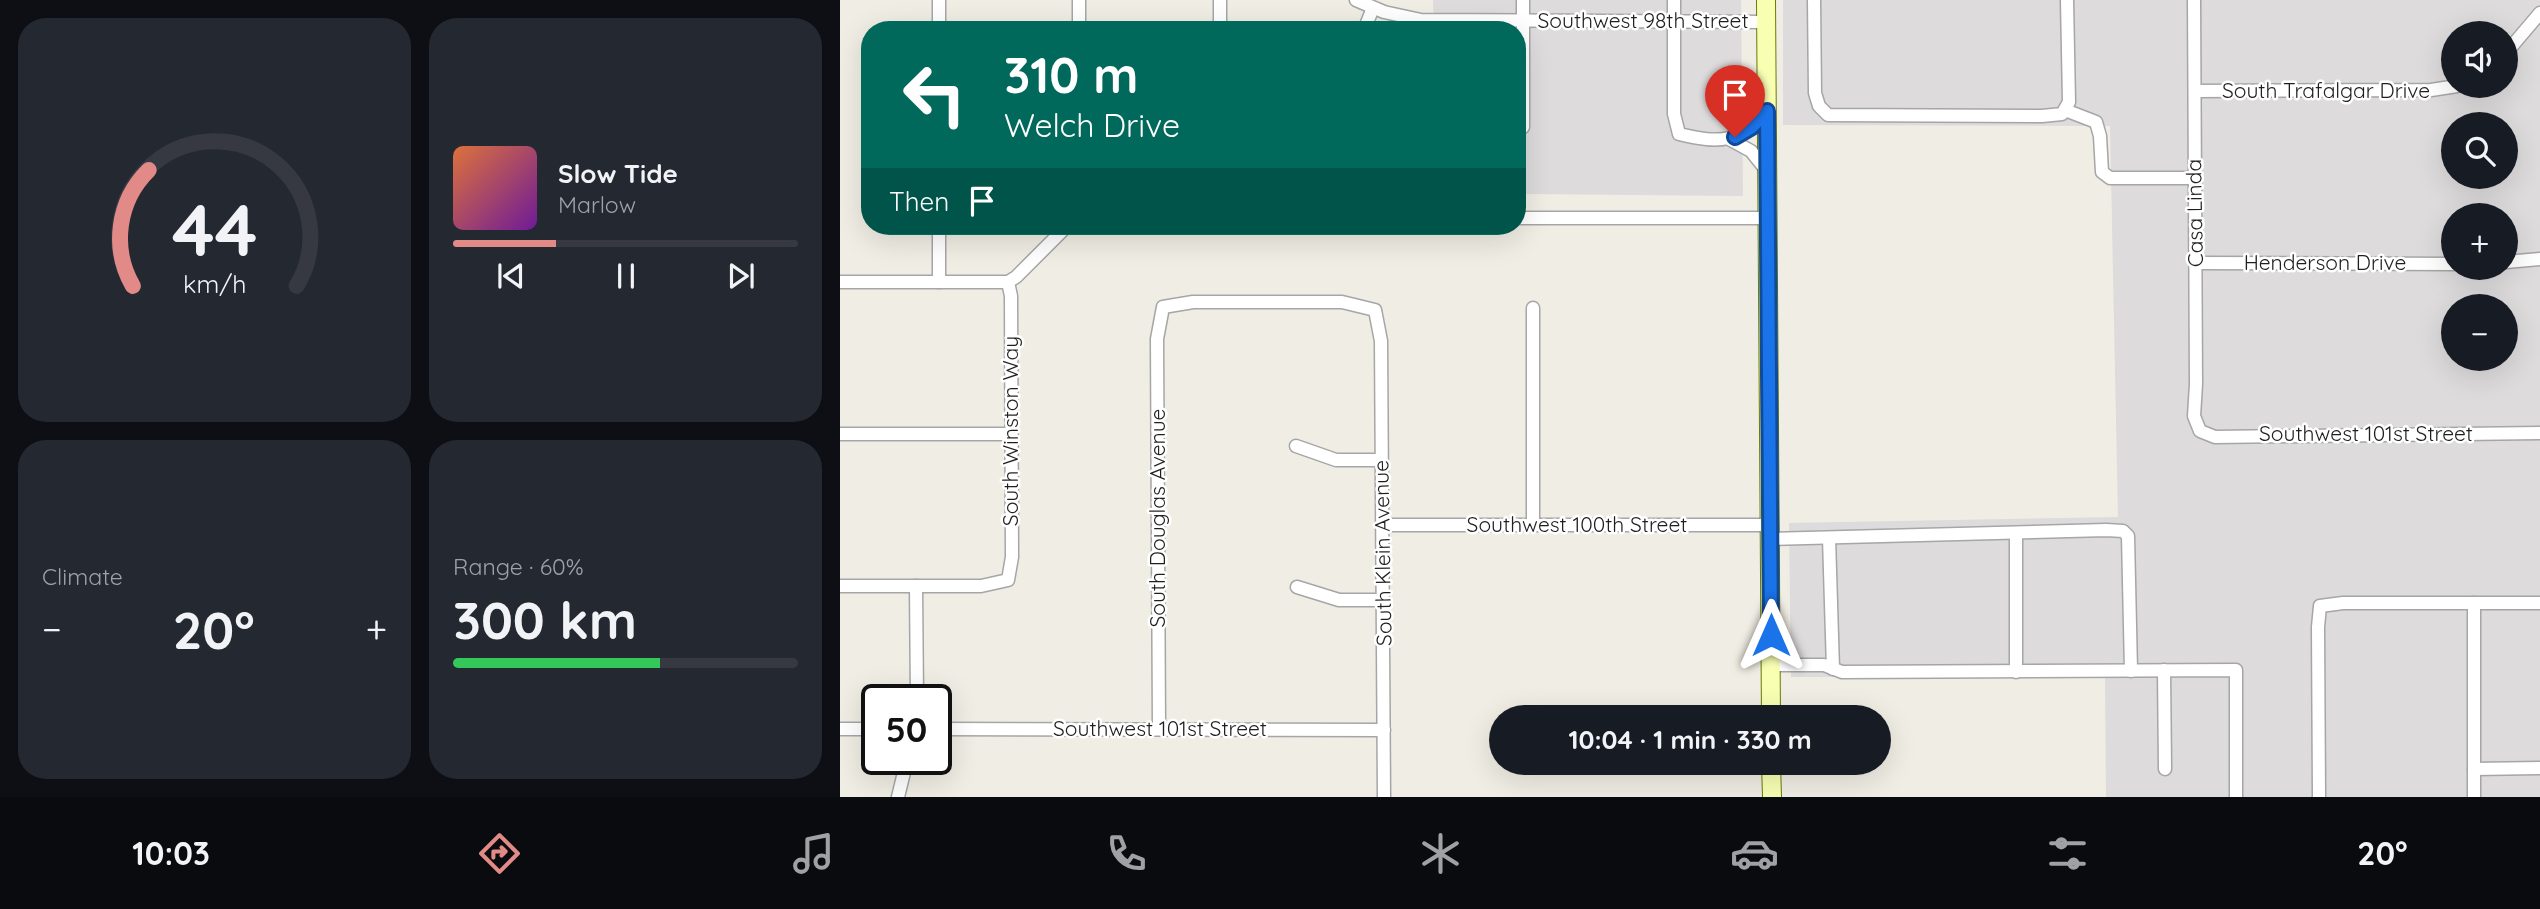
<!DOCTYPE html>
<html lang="en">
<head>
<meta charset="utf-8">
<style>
  :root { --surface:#171b24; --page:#242831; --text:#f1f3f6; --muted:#9ea1a6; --line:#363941; --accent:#e18a87 }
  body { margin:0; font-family:Quicksand,sans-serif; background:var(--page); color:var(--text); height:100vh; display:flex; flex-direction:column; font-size:26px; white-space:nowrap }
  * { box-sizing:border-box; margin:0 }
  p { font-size:23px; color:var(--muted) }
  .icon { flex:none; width:38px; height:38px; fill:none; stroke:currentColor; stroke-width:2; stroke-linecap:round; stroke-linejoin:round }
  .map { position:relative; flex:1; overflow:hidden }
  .details { display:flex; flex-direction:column; gap:18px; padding:18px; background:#0d0f14; width:840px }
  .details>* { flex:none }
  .hud { position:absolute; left:21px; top:21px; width:665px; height:214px; border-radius:28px; box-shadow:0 7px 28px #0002; background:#00695c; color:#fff; overflow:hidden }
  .fabs { position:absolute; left:1601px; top:21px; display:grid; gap:14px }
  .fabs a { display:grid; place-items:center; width:77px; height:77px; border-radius:50%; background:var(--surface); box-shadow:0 7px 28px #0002; font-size:35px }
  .speed { position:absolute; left:21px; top:684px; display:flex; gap:14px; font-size:35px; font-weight:700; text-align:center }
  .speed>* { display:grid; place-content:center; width:91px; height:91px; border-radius:50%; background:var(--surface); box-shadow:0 7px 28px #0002; line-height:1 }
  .speed .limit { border:4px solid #111; border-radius:10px; background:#fff; color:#111 }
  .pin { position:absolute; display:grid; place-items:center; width:60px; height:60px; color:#fff; margin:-72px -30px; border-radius:50% 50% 50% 0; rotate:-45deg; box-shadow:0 0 7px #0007 }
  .pin .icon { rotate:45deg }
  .me { position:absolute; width:77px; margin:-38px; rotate:0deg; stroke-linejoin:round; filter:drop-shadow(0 0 5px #0008) }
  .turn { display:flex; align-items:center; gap:24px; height:147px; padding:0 28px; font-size:32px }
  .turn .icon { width:91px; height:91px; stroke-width:2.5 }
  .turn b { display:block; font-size:49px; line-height:60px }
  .then { display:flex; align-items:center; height:66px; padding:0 28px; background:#0003; gap:14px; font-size:26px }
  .big { font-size:52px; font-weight:700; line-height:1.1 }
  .details .card { flex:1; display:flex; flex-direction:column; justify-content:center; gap:10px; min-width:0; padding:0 24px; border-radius:28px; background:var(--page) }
  .details .dial { align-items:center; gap:0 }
  .dial svg { height:182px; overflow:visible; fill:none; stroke:var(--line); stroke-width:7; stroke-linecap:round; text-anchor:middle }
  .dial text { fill:var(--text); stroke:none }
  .song { display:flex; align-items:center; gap:21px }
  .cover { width:84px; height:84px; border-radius:10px; background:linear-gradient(135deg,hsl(20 70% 55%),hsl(280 70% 35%)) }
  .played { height:7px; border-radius:4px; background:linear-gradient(90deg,var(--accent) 30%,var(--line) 30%) }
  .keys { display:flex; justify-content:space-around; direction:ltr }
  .heat { display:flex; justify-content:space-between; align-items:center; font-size:38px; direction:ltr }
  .charge { height:10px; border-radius:5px; background:linear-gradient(90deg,#34c759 60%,var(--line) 0) }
  .details .tiles { flex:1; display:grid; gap:18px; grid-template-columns:repeat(2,1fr) }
  .trip { position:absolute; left:649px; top:705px; width:402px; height:70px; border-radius:35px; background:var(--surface); box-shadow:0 7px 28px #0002; font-weight:700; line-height:70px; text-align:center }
  .tab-bar { display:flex; height:112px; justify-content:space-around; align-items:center; background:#090b0e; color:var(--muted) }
  .tab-bar .icon { width:49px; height:49px }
  .tab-bar .selected { color:var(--accent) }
  .tab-bar b { font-size:32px; color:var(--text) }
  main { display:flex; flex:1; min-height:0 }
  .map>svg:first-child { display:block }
  .residential { fill:#dddbdb; fill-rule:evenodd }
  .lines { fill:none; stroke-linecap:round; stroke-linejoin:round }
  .street-casing { stroke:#a6a6a6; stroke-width:15 }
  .secondary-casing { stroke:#687b00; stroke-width:20 }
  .street { stroke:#fff; stroke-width:12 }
  .secondary { stroke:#f8ffb3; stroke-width:18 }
  .route-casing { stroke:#114b97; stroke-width:18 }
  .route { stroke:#1a73e8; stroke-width:12 }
  .labels { text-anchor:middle; stroke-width:5; stroke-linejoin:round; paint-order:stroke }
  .street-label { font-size:21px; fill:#1f1f1f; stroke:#fff }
</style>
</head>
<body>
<main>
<section class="details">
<div class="tiles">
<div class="card dial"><svg viewBox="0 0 100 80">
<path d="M14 69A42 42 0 1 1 86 69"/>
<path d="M14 69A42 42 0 0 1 21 18" stroke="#e18a87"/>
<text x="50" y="56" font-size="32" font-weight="700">44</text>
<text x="50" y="72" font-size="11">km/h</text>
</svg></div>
<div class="card">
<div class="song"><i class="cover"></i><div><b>Slow Tide</b><p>Marlow</p></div></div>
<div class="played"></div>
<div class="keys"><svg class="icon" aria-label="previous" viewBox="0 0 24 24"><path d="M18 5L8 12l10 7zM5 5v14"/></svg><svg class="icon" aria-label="pause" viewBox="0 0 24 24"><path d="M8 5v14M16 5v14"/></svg><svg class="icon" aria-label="next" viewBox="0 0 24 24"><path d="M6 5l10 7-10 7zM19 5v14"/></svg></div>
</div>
<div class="card"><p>Climate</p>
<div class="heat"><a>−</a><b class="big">20°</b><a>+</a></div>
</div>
<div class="card"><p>Range · 60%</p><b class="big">300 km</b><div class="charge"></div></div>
</div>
</section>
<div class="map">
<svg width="1700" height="797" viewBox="0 0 1700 797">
  <rect width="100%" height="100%" fill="#f0ede4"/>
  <g class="residential">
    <path d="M593,0H901L903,196L677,194V30H594Z"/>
    <path d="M943,0H1700V797H1266L1265,677H951L949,523L1278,517L1270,126L943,125ZM1614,33H1666V86H1614ZM1614,124H1666V177H1614ZM1614,215H1666V268H1614ZM1614,306H1666V359H1614Z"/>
  </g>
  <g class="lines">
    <g class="street-casing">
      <g id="street">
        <path d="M239,0V30"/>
        <path d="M516,0L544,12L581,20L926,22"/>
        <path d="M834,0V114L839,134C882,144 896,143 927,111"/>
        <path d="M974,0L975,93L979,106L988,115L1202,116L1222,114L1229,102L1227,0"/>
        <path d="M1354,0L1356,384L1354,416L1360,431L1375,437L1700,433"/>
        <path d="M99,30V0"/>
        <path d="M380,30V0"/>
        <path d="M524,30L533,8"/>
        <path d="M1666,53L1700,13"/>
        <path d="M1355,91L1591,90L1617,86"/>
        <path d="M1225,110L1256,122L1260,136L1262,172L1270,178H1355"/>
        <path d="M683,127V0"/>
        <path d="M889,139L911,151L927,171"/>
        <path d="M677,218H928"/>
        <path d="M99,226V282"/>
        <path d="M1666,262L1700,259"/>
        <path d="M1356,263L1614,264"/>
        <path d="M0,282H168L176,277L227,226"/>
        <path d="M693,308V525"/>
        <path d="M0,434H171"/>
        <path d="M456,446L496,460H541"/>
        <path d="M543,525H930"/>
        <path d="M989,538L993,669"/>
        <path d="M930,539L1266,530L1283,531L1288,536L1291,671"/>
        <path d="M0,586H141L168,580L172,557L171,296L168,282"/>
        <path d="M76,586L77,700"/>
        <path d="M457,587L499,600H543"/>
        <path d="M931,665H984L1002,672L1396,670V797"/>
        <path d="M1324,670L1325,769"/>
        <path d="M1176,672V533"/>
        <path d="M0,729H37"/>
        <path d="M96,729L544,730"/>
        <path d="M319,729L317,339L323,307L353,302H502L535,310L541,341L544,797"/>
        <path d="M1634,769L1700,768"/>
        <path d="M58,797L67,760"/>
        <path d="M1479,797L1478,627L1480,606L1503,603H1700"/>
        <path d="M1634,797V603"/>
      </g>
    </g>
    <g class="secondary-casing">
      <g id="secondary">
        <path d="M926,0L931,718"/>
        <path d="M931,763L932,797"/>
      </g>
    </g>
    <use href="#street" class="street"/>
    <use href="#secondary" class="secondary"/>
  </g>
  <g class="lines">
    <g class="route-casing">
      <path id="route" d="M895,137L912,127L927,111L931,635"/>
    </g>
    <use href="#route" class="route"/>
  </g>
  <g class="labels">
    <g class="street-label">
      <text x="803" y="28">Southwest 98th Street</text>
      <text x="1486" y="98">South Trafalgar Drive</text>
      <text transform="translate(1355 213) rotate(-91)" y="7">Casa Linda</text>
      <text x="1485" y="270">Henderson Drive</text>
      <text transform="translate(171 431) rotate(-90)" y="7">South Winston Way</text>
      <text x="1526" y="441">Southwest 101st Street</text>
      <text transform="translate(318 518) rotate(-90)" y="7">South Douglas Avenue</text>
      <text x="737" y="532">Southwest 100th Street</text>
      <text transform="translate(543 553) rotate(-91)" y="7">South Klein Avenue</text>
      <text x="320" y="736">Southwest 101st Street</text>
    </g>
  </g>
</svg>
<div class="fabs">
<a><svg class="icon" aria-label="sound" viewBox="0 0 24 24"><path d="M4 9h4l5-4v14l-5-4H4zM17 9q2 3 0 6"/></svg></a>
<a><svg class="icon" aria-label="search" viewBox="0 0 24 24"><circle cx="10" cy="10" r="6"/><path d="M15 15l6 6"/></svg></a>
<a>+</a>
<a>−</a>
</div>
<div class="speed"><div class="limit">50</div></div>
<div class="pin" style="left:895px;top:137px;background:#d93025"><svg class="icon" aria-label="arrive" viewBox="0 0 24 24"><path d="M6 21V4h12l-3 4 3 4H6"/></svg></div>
<svg class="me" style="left:931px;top:635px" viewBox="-20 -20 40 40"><path d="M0-17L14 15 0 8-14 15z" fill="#1a73e8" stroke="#fff" stroke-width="4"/></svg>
<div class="trip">10:04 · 1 min · 330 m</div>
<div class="hud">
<div class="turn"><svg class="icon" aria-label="left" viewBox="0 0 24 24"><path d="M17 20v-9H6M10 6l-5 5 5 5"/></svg><div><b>310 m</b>Welch Drive</div></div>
<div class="then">Then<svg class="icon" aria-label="arrive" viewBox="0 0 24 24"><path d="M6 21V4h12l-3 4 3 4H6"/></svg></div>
</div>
</div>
</main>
<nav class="tab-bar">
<b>10:03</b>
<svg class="icon selected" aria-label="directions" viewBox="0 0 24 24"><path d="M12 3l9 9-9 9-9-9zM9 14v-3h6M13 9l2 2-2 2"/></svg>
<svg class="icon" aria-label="music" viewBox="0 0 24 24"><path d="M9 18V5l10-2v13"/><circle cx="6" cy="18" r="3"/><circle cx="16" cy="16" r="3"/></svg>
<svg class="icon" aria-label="phone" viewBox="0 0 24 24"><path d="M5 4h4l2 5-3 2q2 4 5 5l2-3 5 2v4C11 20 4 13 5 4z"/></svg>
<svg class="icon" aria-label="climate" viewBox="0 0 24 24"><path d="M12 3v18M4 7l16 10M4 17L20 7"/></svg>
<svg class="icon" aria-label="car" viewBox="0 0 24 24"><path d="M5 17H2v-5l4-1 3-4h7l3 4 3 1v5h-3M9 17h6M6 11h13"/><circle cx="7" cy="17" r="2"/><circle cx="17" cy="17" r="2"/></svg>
<svg class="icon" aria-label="filters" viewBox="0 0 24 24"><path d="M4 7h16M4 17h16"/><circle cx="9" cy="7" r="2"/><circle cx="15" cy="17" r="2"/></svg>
<b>20°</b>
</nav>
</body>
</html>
